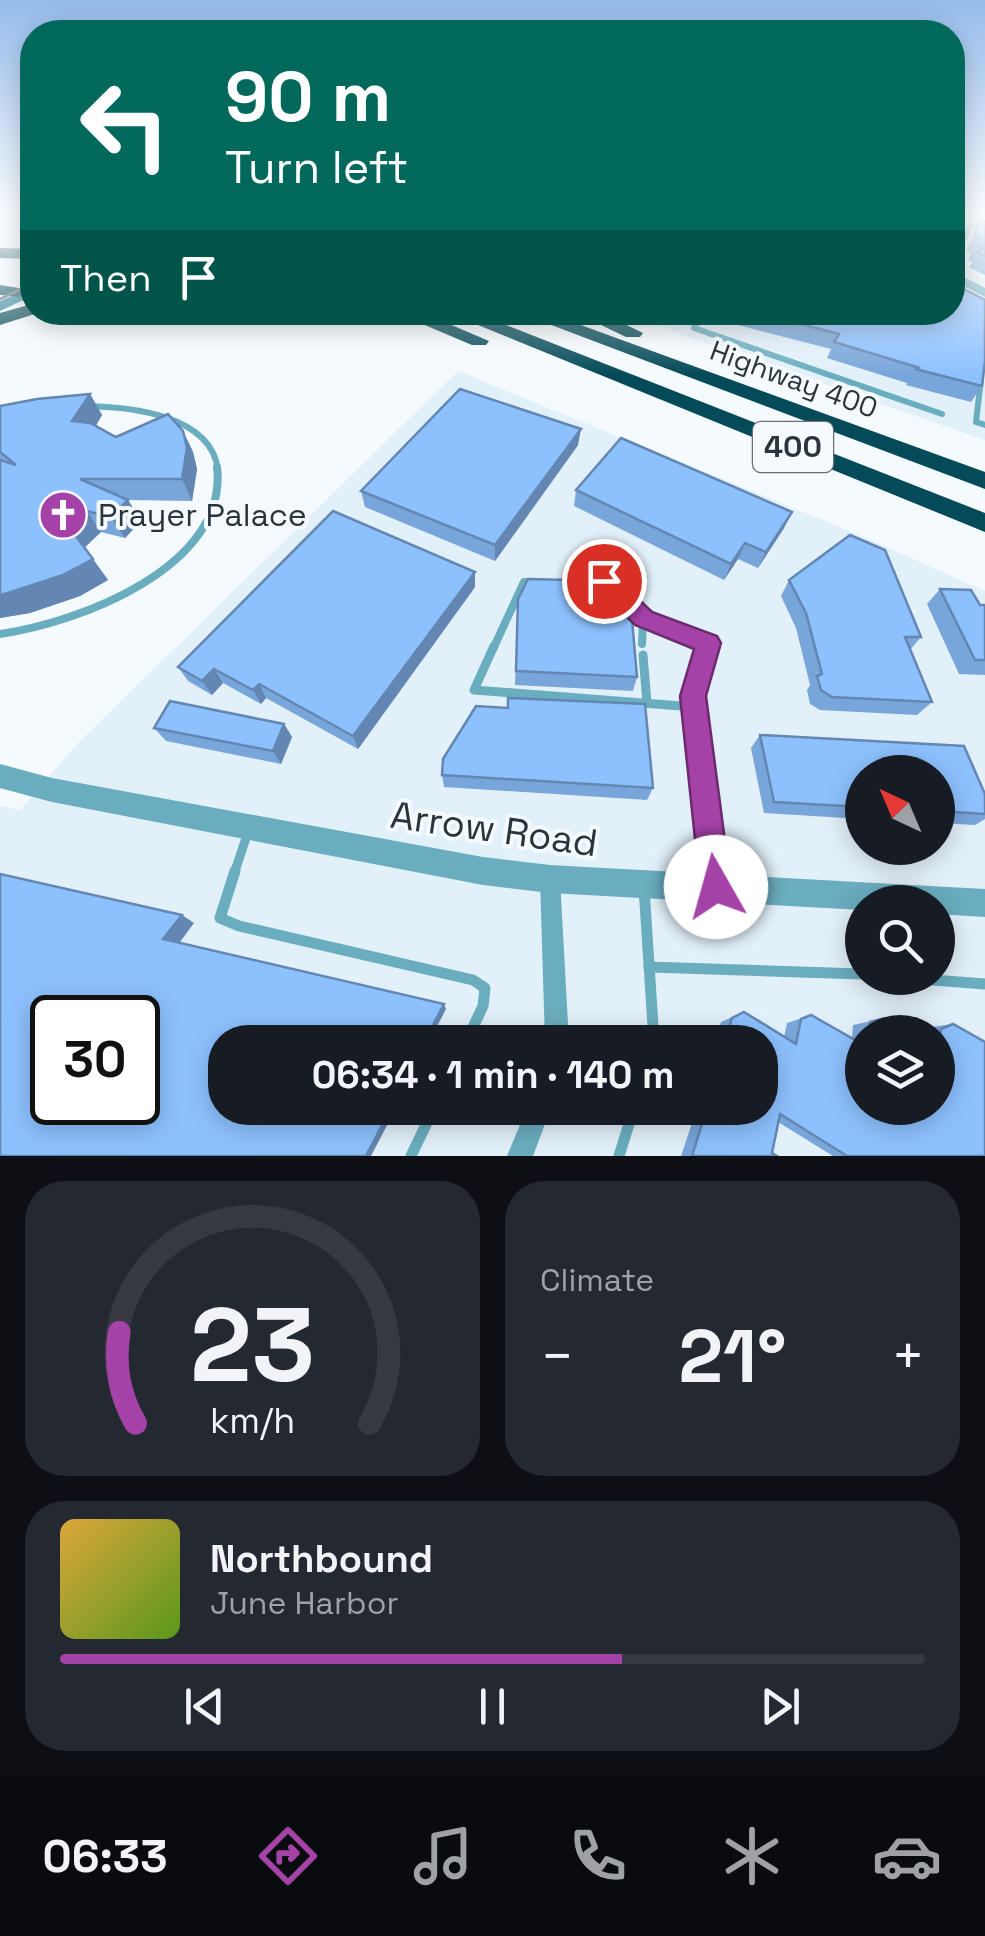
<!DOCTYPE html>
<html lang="en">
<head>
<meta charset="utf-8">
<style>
  :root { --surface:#171b24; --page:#242831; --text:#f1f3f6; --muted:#9ea1a6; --line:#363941; --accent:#a542a8 }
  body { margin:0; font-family:"Space Grotesk",sans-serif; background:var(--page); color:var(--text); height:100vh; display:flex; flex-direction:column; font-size:38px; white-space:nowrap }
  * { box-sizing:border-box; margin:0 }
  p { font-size:32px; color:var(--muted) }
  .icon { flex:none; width:55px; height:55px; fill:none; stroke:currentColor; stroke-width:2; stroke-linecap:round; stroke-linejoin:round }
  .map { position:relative; height:1156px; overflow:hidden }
  .drawer { display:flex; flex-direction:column; gap:25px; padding:25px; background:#0d0f14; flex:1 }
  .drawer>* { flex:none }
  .banner { position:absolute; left:20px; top:20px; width:945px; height:305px; border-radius:40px; box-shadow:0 5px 25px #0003; background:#00695c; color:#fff; overflow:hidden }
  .needle { width:65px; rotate:316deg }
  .buttons { position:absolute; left:845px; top:755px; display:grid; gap:20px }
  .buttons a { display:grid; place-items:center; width:110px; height:110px; border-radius:50%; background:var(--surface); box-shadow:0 5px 25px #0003; font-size:50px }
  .speed { position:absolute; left:30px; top:995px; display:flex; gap:20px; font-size:50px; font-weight:700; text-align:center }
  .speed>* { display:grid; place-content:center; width:130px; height:130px; border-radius:50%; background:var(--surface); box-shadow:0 5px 25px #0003; line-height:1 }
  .speed .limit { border:5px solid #111; border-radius:15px; background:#fff; color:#111 }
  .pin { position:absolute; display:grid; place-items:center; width:85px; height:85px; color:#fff; margin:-42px; border:5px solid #fff; border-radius:50%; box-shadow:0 2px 10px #0007 }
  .me { position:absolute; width:110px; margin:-55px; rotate:353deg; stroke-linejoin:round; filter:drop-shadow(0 0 8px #0008) }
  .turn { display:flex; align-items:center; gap:35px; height:210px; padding:0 40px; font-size:45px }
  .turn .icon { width:130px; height:130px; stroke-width:2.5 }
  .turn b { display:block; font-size:70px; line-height:85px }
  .then { display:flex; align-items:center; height:95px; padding:0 40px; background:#0003; gap:20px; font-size:38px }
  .big { font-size:75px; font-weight:600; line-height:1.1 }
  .drawer .card { flex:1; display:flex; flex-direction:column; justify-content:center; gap:15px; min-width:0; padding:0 35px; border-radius:40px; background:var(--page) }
  .drawer .dial { align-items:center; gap:0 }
  .dial svg { height:260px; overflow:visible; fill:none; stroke:var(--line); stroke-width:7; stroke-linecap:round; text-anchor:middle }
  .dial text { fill:var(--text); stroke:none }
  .song { display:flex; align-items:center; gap:30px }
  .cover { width:120px; height:120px; border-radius:15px; background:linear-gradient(135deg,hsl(40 70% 55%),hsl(90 70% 35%)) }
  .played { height:10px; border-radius:5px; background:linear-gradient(90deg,var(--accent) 65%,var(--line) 65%) }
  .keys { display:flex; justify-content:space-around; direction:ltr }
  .heat { display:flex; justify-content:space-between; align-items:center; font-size:55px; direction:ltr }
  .drawer .tiles { flex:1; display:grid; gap:25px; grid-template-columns:1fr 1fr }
  .card:last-child { grid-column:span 2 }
  .trip { position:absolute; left:208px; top:1025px; width:570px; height:100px; border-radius:40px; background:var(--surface); box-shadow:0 5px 25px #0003; font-weight:600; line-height:100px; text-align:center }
  .menu { display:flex; height:160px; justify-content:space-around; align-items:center; background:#090b0e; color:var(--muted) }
  .menu .icon { width:70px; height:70px }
  .menu .current { color:var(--accent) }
  .menu b { font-size:45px; color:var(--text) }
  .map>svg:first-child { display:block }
  .built { fill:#e2f0f9; fill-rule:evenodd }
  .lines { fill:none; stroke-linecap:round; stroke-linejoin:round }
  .service-far4 { stroke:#6aadbf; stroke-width:5 }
  .service-far3 { stroke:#6aadbf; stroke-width:6 }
  .service-far2 { stroke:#6aadbf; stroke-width:8 }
  .service-far1 { stroke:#6aadbf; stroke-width:9 }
  .service { stroke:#6aadbf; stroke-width:11 }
  .minor { fill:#6aadbf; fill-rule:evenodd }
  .tertiary { fill:#6aadbf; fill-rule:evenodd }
  .secondary { fill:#298499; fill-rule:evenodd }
  .motorway { fill:#054a58; fill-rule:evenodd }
  .tram { stroke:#5b656a; stroke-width:2.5 }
  .wall { fill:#79a6da }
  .shaded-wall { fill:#6387b2 }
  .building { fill:#8dc1fe; stroke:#6387b2; stroke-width:2.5; fill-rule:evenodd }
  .route { fill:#a542a8; stroke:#6b2b6d; stroke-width:2.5 }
  .labels { text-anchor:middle; stroke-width:8; stroke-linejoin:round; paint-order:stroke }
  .far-street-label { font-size:28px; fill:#2a353b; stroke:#f5fafe }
  .shield { fill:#f5fafe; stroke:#677076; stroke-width:2.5 }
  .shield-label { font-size:30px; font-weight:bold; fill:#2a353b }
  .poi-label { font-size:32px; fill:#2a353b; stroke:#f5fafe; text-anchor:start }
  .near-street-label { font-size:38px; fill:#2a353b; stroke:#f5fafe }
</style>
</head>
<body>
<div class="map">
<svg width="985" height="1156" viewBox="0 0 985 1156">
  <rect width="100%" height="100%" fill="#f5fafe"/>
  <g class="built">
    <path d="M953,213H970L985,220V440L676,333L639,313L952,312Z"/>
    <path d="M458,371L864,537L985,591V1156H0V806L20,810L77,744ZM862,772H938V848H862ZM862,902H938V978H862ZM52,1018H138V1102H52ZM862,1032H938V1108H862ZM225,1042H760V1108H225Z"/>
  </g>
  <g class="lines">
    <g class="service-far4">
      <path d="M952,213L960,216L952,235"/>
      <path d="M952,266L970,226L985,228"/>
      <path d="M695,327L705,312"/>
    </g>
    <g class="service-far3">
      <path d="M696,325L694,328L942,414"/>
      <path d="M981,379L976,422L985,425"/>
      <path d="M87,406C129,407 211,414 218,470"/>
    </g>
    <g class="service-far2">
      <path d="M626,602L643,619L708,643"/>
      <path d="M0,634C78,623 229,567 217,467"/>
      <path d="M642,644L643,619"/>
      <path d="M493,649L524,582H535"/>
    </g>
    <g class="service-far1">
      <path d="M494,646L474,690L694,707"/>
      <path d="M643,655L647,703"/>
      <path d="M234,874L248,832"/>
    </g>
    <g class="service">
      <path d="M235,871L220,918L239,926L473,980L485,988L483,1006L466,1042"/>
      <path d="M644,888L653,1026L649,1042"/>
      <path d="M649,967L862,974"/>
      <path d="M907,978L985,984"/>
      <path d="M411,1156L434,1108"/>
      <path d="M619,1156L634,1108"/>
    </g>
    <g class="minor">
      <path d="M708,636L714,638L716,643L702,696L725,887L722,894L715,897L708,894L705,887L684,696L700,643L702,638Z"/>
      <path d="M550,869L557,872L560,879L569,1042H545L540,879L543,872Z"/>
      <path d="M527,1108H551L533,1156H507Z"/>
    </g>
    <g class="tertiary">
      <path d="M952,271L985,288V297L952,280Z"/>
      <path d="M0,764L52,778L483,857L550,865L985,889V917L938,914V902H862V910L550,893L483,885L52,802L0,788Z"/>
    </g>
    <path class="secondary" d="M32,287V296L0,311V301Z"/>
    <g class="motorway">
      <path d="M0,248L32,249V259L0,258Z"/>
      <path d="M0,285L32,290V298L0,295Z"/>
      <path d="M32,304V312L38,313L0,325V313Z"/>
      <path d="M394,312H421L489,341L486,345H472Z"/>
      <path d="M446,312H473L985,513V532Z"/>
      <path d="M517,312H545L985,472V489Z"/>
      <path d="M574,312H600L643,333L640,337H626Z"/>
    </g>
    <path class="tram" d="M0,299L32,284"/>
  </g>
  <g class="wall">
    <path d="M985,221V275L969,267L973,262L968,260L971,254L966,251L980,222Z"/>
    <path d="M713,312H952L982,386L971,402L906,385L907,383L827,358L831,349L711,318Z"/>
    <path d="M90,394L102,415L96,425L116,437L183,431L193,452L197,469L192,501L128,500L141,521L125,538L101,532L84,548L108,580L80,596L30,613L0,618V406Z"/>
    <path d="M578,445L495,561L365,507L361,491Z"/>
    <path d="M576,490L784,528L758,568L738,559L724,580L574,506Z"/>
    <path d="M475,572V587L358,749L266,698L261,704L223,683L212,695L188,681L178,667Z"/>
    <path d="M789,580L921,637L910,650L932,702L917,715L820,710L810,704L807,690L810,685L796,628L781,596Z"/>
    <path d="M940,589L980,605H985V675L959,674L927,604Z"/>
    <path d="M615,590L637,677L633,691L515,685L518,599Z"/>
    <path d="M284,724L292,737L281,764L166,741L154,728Z"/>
    <path d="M760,735L964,746L985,794V819L975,825L938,823V772H862V819L764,813L751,748Z"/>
    <path d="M442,775L653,788L647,800L444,787Z"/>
    <path d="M744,1012L784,1037L787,1023L811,1015L852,1038L853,1025L881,1019L906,1032H862V1108H938V1032H921L932,1027L953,1024L985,1156H833L778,1122L772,1153L777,1156H681L696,1111L695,1108H760V1042H715L721,1022Z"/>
  </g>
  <g class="shaded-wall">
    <path d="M90,394L102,415L86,443L72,421Z"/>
    <path d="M581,429L578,445L495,561V545Z"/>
    <path d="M183,431L193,452L197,469L192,501L182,479Z"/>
    <path d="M128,500L141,521L125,538L111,517Z"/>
    <path d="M87,511L101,532L84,548L69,527Z"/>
    <path d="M792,512L784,528L758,568L766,552Z"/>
    <path d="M745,543L738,559L724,580L731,564Z"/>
    <path d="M93,559L108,580L80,596L30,613L0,618V595Z"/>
    <path d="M475,572V587L358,749L353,736Z"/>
    <path d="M214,669L223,683L212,695L202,681Z"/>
    <path d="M259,684L266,698L261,704L253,690Z"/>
    <path d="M284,724L292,737L281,764L273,751Z"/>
    <path d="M182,915L194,923L177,946L163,939Z"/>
    <path d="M444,1004L446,1009L429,1042H424Z"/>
    <path d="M391,1108H396L371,1156H366Z"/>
  </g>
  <g class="building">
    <path d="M985,221V242L974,236L980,222Z"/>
    <path d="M985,242V256L978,252L984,248L977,245Z"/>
    <path d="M952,283L985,300V361L982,386L915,369L920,368L834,342L839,334L755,312H952Z"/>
    <path d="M460,389L581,429L495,545L361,491Z"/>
    <path d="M90,394L72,421L90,423L116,437L168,414L183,431L187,448L182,479H80L128,500L111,517L87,511L69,527L93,559L63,575L11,592L0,595V460L16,465L0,452V406L37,399Z"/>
    <path d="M621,438L792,512L766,552L745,543L731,564L576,490Z"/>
    <path d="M333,511L475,572L353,736L259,684L253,690L214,669L202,681L178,667Z"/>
    <path d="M850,535L885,550L921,637H905L932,702L832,697L821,690L817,676L822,674L806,613L789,580Z"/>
    <path d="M528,579L613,581L615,590H623L630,597L637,677L516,671L518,599Z"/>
    <path d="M940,589L971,590L980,605H985V660H975Z"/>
    <path d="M508,698L645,704L653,788L442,775L443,759L476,706L508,708Z"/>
    <path d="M170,701L284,724L273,751L154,728Z"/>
    <path d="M760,735L964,746L985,794V814L938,811V772H862V807L774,802Z"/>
    <path d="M0,874L182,915L163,939L444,1004L424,1042H225V1108H391L366,1156H0ZM52,1018H138V1102H52Z"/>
    <path d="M744,1012L796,1044L801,1019L811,1015L862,1044V1108H938V1050L941,1029L953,1024L985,1042V1156H847L780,1114L772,1153L777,1156H692L706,1111L705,1108H760V1042H725L732,1018Z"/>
    <path d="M881,1019L906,1032H869L870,1022Z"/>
  </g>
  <linearGradient id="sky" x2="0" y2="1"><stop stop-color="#95bcec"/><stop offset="0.57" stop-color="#fafdff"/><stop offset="1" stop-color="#fafdff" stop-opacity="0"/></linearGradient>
  <rect width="985" height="375" fill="url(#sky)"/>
  <path class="route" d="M604,572L612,574L652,612L717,636L721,643L706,696L731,887L727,898L716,903L704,898L700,887L680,696L694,649L635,625L596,587L593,581Z"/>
  <defs>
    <g id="church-disc" transform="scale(2.5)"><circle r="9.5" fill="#a542a8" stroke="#f5fafe"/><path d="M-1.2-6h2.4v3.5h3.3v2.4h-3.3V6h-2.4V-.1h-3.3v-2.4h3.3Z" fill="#fff"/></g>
  </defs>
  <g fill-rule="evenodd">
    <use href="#church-disc" x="63" y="515"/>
  </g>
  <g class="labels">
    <g class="far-street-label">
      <text transform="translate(794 379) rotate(20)" y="10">Highway 400</text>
    </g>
    <rect class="shield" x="753" y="422" width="80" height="50" rx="8"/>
    <g class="shield-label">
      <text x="793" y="457">400</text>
    </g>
    <g class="poi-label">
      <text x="98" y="526">Prayer Palace</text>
    </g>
    <g class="near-street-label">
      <text transform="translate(494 829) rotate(8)" y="13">Arrow Road</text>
    </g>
  </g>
</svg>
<div class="buttons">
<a><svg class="needle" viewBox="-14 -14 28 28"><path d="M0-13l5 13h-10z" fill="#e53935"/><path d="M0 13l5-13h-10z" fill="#9ea1a6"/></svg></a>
<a><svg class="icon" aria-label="search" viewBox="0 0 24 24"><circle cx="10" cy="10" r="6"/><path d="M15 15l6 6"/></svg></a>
<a><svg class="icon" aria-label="layers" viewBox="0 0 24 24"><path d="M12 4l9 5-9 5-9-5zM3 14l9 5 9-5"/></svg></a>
</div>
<div class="speed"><div class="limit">30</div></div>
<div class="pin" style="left:604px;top:581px;background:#d93025"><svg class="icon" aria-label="arrive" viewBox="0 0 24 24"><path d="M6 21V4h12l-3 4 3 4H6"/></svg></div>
<svg class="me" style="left:716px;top:887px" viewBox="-20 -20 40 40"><circle r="19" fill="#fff"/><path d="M0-13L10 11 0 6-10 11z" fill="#a542a8"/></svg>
<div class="trip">06:34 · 1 min · 140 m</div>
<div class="banner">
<div class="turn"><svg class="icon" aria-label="left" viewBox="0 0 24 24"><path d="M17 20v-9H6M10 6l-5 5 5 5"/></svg><div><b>90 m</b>Turn left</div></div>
<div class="then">Then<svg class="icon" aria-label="arrive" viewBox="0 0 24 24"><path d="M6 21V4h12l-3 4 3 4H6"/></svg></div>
</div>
</div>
<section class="drawer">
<div class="tiles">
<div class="card dial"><svg viewBox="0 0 100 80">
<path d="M14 69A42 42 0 1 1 86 69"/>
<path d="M14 69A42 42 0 0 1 9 41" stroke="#a542a8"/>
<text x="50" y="56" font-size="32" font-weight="700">23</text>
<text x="50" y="72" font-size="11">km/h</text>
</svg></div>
<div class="card"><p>Climate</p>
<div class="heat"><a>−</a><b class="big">21°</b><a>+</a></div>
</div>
<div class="card">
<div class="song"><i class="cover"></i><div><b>Northbound</b><p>June Harbor</p></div></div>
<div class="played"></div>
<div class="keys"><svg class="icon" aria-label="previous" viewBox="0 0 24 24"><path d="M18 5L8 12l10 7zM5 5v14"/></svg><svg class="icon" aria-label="pause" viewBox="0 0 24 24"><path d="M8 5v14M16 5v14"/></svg><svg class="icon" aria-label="next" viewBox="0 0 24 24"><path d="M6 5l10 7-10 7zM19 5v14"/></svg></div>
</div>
</div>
</section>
<nav class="menu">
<b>06:33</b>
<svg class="icon current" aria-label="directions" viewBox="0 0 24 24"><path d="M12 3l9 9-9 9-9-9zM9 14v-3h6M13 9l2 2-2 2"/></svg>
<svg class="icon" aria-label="music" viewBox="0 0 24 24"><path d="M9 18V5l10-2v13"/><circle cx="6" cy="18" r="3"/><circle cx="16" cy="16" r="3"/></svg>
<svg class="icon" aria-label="phone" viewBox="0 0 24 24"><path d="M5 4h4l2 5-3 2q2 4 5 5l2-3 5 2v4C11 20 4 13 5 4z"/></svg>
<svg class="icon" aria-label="climate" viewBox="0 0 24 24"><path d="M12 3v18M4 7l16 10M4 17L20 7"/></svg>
<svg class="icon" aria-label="car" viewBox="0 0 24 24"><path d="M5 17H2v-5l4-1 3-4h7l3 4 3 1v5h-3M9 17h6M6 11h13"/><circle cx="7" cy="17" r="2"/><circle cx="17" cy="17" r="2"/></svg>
</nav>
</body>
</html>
